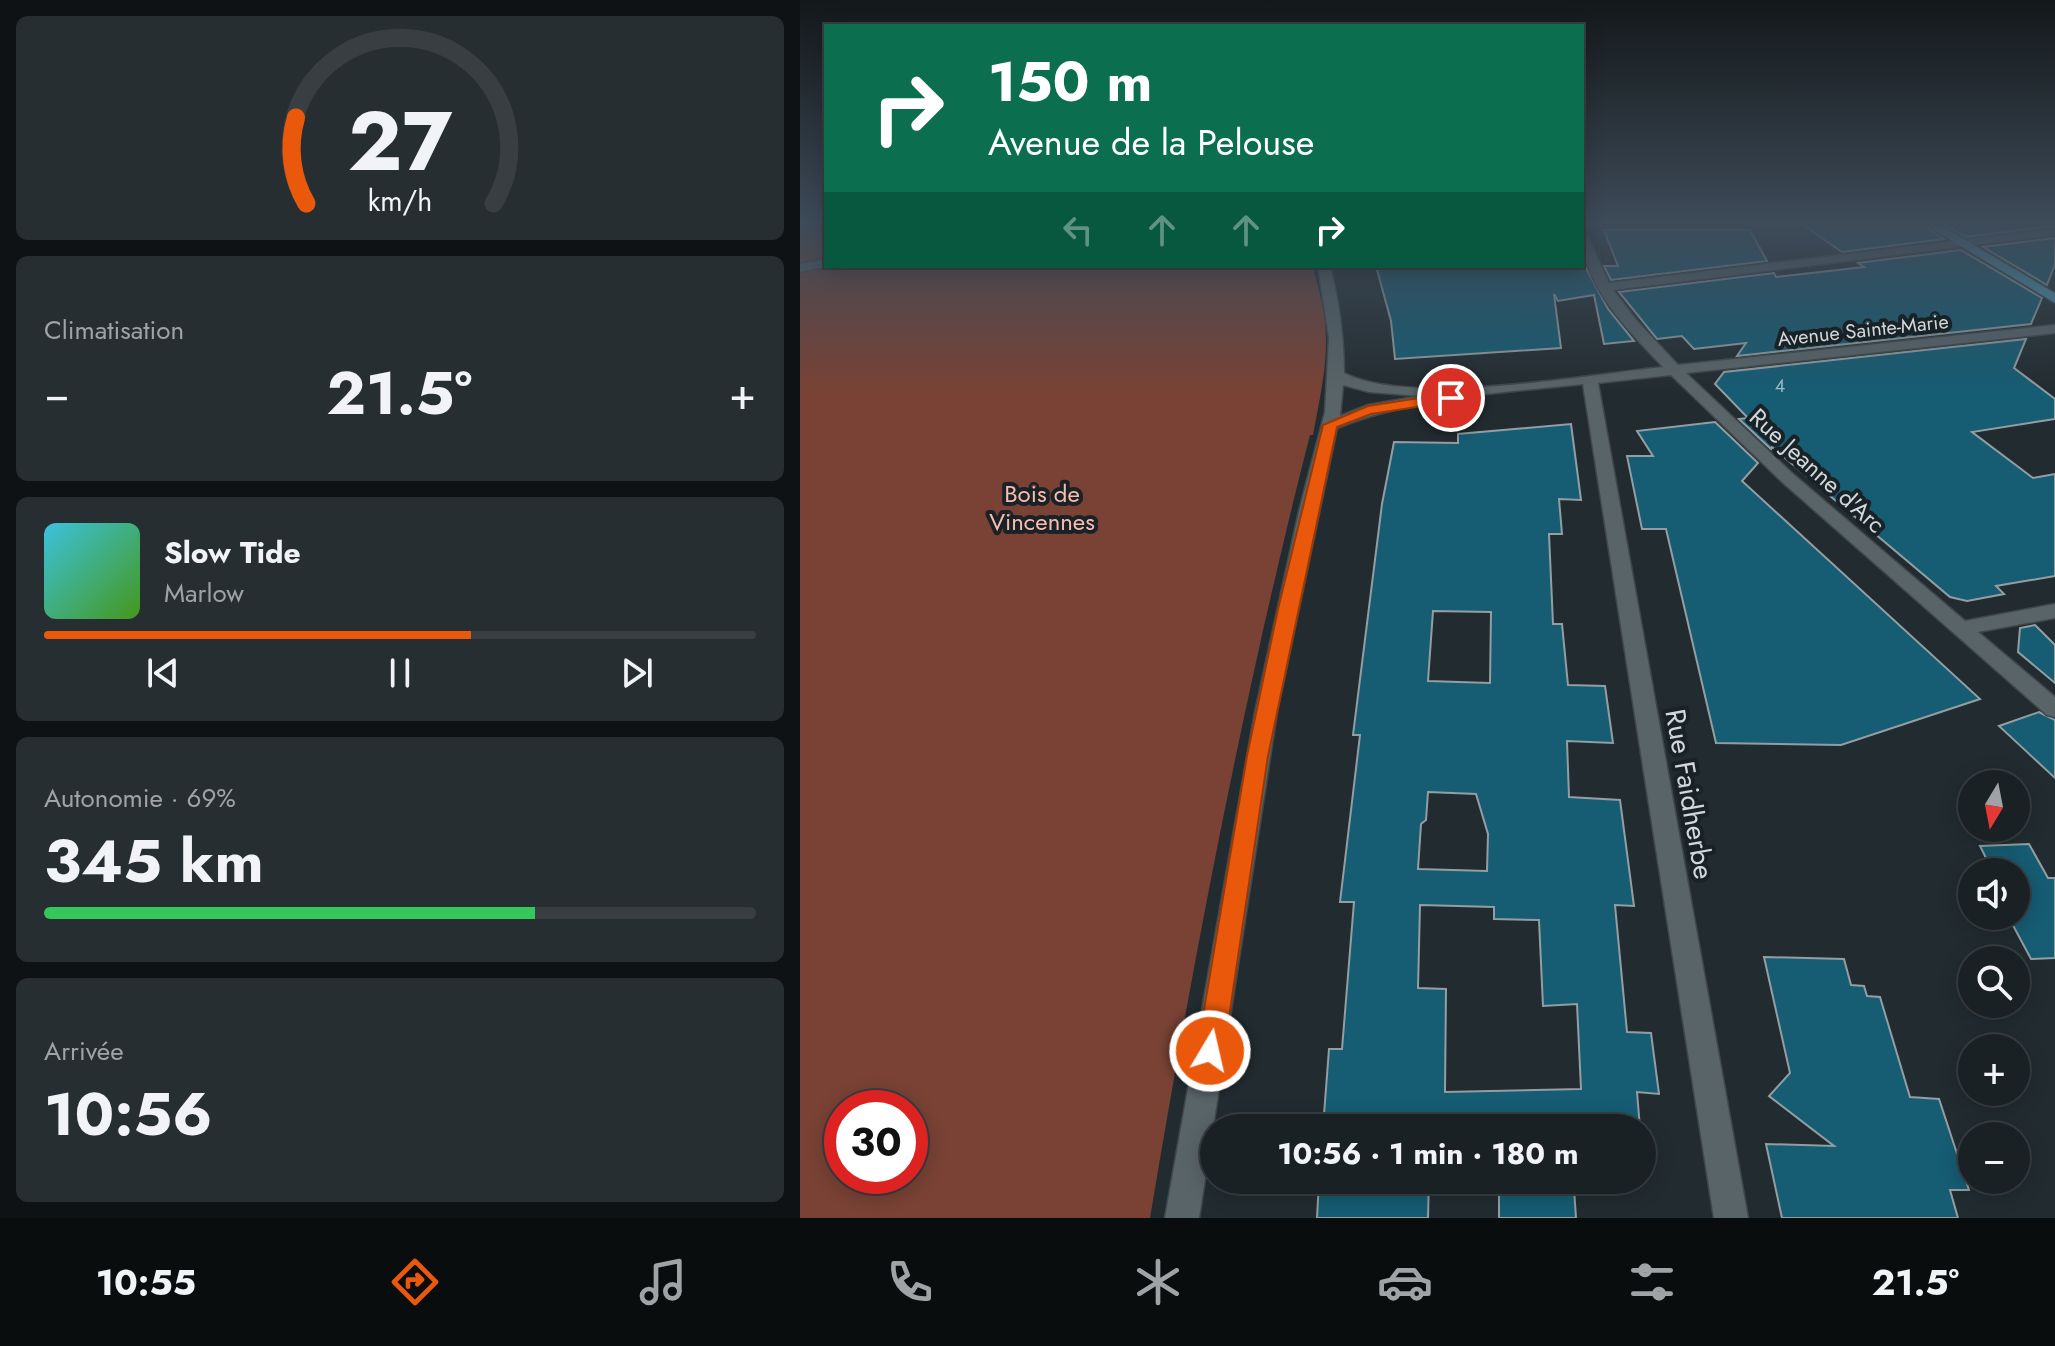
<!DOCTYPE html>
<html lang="fr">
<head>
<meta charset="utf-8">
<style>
  :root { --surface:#1a2124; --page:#272e31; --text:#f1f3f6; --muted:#9fa3a6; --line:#383e41; --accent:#ea580c }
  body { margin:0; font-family:Jost,sans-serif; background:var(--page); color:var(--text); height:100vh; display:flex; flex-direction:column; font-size:30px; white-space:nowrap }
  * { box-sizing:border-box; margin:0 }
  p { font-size:26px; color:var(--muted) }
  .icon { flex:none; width:44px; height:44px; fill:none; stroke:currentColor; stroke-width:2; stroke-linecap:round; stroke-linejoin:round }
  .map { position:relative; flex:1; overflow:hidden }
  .sheet { display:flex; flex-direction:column; gap:16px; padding:16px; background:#0e1214; width:800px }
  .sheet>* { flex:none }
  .hud { position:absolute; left:24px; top:24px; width:760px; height:244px; border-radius:0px; box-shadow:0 4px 20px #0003,0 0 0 2px var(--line); background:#0b6e4f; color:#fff; overflow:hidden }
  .needle { width:52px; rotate:190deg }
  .tools { position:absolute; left:1158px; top:770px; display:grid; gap:16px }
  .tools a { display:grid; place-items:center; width:72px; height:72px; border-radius:50%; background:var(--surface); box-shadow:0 4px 20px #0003,0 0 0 2px var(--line); font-size:40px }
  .speed { position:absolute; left:24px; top:1090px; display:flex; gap:16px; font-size:40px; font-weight:700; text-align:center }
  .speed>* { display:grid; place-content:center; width:104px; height:104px; border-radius:50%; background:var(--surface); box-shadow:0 4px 20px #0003,0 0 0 2px var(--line); line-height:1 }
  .speed .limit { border:12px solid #d22; background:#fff; color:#111 }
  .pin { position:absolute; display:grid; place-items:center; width:68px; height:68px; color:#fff; margin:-34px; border:4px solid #fff; border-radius:50%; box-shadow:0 2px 8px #0007 }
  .me { position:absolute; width:88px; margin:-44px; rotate:9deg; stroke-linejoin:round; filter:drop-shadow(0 0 6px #0008) }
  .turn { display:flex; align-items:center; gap:28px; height:168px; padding:0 32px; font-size:36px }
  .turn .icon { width:104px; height:104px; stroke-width:2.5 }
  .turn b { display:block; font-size:56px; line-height:68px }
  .lanes { display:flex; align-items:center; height:76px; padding:0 32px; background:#0003; justify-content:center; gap:40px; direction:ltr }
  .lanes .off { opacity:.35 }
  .big { font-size:60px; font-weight:700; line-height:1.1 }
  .sheet .card { flex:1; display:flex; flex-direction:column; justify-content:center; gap:12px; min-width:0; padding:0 28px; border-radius:12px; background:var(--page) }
  .sheet .dial { align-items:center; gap:0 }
  .dial svg { height:208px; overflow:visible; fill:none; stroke:var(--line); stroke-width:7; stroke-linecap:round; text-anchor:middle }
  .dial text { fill:var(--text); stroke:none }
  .song { display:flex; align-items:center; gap:24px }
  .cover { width:96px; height:96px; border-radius:12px; background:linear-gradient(135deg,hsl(190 70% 55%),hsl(100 70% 35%)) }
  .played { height:8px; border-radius:4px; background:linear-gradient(90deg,var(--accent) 60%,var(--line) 60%) }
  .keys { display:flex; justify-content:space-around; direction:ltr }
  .heat { display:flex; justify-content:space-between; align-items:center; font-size:44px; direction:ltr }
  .charge { height:12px; border-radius:6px; background:linear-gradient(90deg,#34c759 69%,var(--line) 0) }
  .trip { position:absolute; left:400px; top:1114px; width:456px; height:80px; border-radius:40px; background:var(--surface); box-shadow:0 4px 20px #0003,0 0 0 2px var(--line); font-weight:700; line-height:80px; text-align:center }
  .menu { display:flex; height:128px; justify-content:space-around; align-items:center; background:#0a0d0e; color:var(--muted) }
  .menu .icon { width:56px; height:56px }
  .menu .current { color:var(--accent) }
  .menu b { font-size:36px; color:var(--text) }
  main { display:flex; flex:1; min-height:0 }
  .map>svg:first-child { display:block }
  .green { fill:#794235; fill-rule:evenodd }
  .building { fill:#165c73; stroke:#939ea3; stroke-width:2; fill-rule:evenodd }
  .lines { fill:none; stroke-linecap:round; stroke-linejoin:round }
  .minor-casing { stroke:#3f474a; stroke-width:3 }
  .major-casing { stroke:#3f474a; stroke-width:3 }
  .minor { fill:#596468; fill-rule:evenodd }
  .major { fill:#4e9ab5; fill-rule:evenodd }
  .route { fill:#ea580c; stroke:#983908; stroke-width:2 }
  .labels { text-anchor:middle; stroke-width:8; stroke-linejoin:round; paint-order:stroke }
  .far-number-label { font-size:18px; fill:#a2b8c0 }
  .far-street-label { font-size:20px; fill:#d1d7da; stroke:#192226 }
  .street-label { font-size:24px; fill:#d1d7da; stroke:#192226 }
  .park-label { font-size:24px; fill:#fabcad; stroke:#192226 }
  .near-street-label { font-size:28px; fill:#d1d7da; stroke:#192226 }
</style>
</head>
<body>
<main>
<section class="sheet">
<div class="card dial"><svg viewBox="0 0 100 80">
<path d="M14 69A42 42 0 1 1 86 69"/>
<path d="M14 69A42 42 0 0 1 10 36" stroke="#ea580c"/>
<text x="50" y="56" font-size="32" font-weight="700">27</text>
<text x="50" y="72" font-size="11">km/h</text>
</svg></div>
<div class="card"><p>Climatisation</p>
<div class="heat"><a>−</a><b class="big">21.5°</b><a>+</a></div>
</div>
<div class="card">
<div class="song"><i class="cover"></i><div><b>Slow Tide</b><p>Marlow</p></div></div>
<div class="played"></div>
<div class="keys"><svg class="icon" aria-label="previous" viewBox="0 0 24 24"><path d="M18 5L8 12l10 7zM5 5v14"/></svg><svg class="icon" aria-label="pause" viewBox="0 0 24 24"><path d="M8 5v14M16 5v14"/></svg><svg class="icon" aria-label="next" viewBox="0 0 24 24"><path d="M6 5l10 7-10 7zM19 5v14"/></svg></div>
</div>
<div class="card"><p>Autonomie · 69%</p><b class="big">345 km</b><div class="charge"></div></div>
<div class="card"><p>Arrivée</p><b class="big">10:56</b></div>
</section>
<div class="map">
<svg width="1255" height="1218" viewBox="0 0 1255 1218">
  <rect width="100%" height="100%" fill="#222c30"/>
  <path class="green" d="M0,222H26V266H513C517,284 523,303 525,322C529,360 520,397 513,435H510C444,693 394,955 350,1218H0ZM42,1108H110V1176H42Z"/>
  <g class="building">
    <path d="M999,222H1118L1144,239L1042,252Z"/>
    <path d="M1140,222H1255V226L1166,237Z"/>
    <path d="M804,230H950L967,261L811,280L804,266H818Z"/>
    <path d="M1255,238V264L1247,285L1183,247Z"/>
    <path d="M1161,250L1242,298L1231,324L937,356L946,343L894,349L882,336L857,339L819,292L974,273L976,277L1064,267L1058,263Z"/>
    <path d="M576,266H785L808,309L834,341L804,344L794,295L758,301L754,294L761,348L595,359L591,321Z"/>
    <path d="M1226,339L1214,368L1255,399V419L1172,432L1233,478L1255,474V576L1196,586L1204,594L1167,601L1150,597L972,447L971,449L939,419L948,418L915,384L924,372Z"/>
    <path d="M915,422L958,463L942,481L1180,699L1041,745L916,743L866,529H842L827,456H853L837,431Z"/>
    <path d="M771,424L781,500L759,499L762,534H749L753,624H762L768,685L805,686L813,743L767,741L769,797L820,800L834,906L815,905L827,1032L851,1033L859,1094L837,1092L840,1128H747V1119L631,1121V1128H523L529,1049H542L554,902H540L560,735H553L582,504L594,442L658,443V434ZM633,611L691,612L690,683L628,681ZM628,792L676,794L688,834L687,871L618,869L621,824L626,820ZM620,905L694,907V919L739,920L743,1006L777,1004L781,1089L645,1092L646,989L618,988Z"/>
    <path d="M1235,625L1255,645V683L1218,652L1220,628Z"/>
    <path d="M1239,712L1255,720V778L1199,726Z"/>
    <path d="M1229,844L1248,878H1255V958L1231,959L1208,916H1216V872H1193L1180,846Z"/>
    <path d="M964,957L1044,959L1051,985L1064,986L1067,996L1080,997L1110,1097L1139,1099L1169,1190H1150L1158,1218H982L966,1144L1034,1146L969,1096L990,1073Z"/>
    <path d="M519,1180H629L628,1218H517Z"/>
    <path d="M699,1180H737L774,1188L776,1218H699Z"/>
  </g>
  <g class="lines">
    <g class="minor-casing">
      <g id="minor">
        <path d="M1255,229V235L813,290L837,321L878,365L1255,325V333L886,373L993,474L1165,621L1255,604V618L1178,632L1255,697V717L1247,715L981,481L871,375L798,383L948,1218H914L783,384C701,393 614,397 537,428L477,712L399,1218H365L455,712L499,511L525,412L529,338L518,266H530C539,302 544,336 544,373C611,407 786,375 863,367C830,332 782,286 782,234L788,238L809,283ZM543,385L569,392L620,396L568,405L540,416Z"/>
        <path d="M26,259V266H29L0,272V264Z"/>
      </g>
    </g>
    <g class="major-casing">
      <path id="major" d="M1121,222H1135L1255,293V303Z"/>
    </g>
    <use href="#minor" class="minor"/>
    <use href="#major" class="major"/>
  </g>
  <linearGradient id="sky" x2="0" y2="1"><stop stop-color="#13181a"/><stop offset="0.57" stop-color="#3e4b59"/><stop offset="1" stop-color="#3e4b59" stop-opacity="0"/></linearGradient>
  <rect width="1255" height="392" fill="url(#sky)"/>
  <path class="route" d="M651,393L656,395V401L571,414L537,427L468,756L424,1051L420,1060L410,1064L401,1060L397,1051L447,756L478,609L523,425L568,406Z"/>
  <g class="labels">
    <g class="far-number-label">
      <text x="980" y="392">4</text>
    </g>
    <g class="far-street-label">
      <text transform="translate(1063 330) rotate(-6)" y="7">Avenue Sainte-Marie</text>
    </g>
    <g class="street-label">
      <text transform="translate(1017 471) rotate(42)" y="8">Rue Jeanne d'Arc</text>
    </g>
    <g class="park-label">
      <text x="242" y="502">Bois de<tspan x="242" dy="28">Vincennes</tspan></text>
    </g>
    <g class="near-street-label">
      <text transform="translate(890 794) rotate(80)" y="10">Rue Faidherbe</text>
    </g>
  </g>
</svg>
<div class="tools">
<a><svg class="needle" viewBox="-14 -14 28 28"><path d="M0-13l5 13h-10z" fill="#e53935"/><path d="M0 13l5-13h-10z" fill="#9fa3a6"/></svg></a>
<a><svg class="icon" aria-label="sound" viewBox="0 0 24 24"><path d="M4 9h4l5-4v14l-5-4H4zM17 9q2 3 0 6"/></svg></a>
<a><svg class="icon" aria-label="search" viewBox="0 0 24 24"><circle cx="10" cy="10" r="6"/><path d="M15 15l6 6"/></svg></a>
<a>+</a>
<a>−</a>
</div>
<div class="speed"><div class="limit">30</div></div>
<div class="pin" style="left:651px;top:398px;background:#d93025"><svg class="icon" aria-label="arrive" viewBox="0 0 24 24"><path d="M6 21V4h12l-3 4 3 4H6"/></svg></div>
<svg class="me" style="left:410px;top:1051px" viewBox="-20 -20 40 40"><circle r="17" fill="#ea580c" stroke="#fff" stroke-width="3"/><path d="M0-11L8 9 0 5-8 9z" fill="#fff"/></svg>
<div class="trip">10:56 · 1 min · 180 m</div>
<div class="hud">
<div class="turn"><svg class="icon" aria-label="right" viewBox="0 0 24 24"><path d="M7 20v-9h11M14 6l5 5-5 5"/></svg><div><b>150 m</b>Avenue de la Pelouse</div></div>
<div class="lanes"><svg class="icon off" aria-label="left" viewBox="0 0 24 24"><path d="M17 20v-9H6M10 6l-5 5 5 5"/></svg><svg class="icon off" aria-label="ahead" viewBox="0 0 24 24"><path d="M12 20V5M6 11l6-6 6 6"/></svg><svg class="icon off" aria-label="ahead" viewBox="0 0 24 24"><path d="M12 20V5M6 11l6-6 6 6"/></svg><svg class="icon" aria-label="right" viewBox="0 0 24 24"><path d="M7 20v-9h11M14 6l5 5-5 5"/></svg></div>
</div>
</div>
</main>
<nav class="menu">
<b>10:55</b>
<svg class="icon current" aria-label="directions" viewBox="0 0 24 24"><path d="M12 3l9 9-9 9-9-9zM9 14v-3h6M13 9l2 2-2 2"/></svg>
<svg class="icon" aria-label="music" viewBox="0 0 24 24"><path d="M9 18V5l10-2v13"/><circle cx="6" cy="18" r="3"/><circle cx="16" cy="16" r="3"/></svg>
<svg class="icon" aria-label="phone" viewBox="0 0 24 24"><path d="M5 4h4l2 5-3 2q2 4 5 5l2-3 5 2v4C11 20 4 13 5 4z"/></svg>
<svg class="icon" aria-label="climate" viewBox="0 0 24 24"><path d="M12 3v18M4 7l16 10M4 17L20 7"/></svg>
<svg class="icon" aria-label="car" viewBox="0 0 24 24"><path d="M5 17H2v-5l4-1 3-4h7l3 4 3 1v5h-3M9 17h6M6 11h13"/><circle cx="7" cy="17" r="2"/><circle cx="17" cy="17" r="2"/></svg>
<svg class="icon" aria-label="filters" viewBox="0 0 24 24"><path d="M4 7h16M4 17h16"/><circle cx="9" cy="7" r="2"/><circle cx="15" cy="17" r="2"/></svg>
<b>21.5°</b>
</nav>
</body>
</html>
